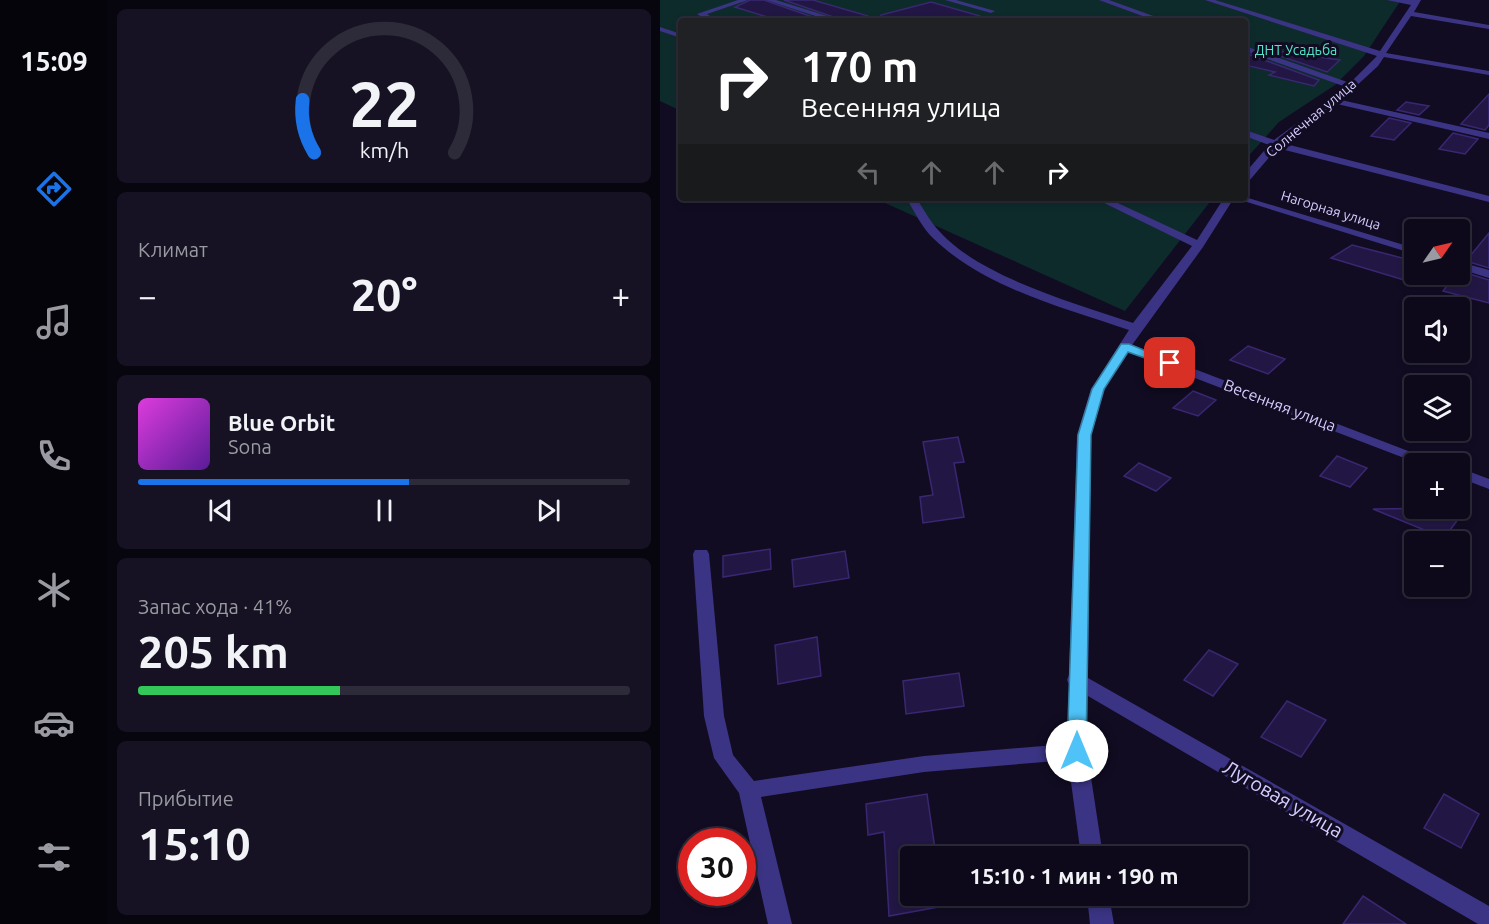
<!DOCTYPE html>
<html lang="ru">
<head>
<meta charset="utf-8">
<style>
  :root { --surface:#0d091a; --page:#161223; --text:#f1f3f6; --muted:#9a9aa2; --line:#2d2a39; --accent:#1a73e8 }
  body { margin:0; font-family:Ubuntu,sans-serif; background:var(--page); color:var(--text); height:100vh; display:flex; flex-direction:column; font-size:22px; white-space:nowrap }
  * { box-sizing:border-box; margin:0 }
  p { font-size:20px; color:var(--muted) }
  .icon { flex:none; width:33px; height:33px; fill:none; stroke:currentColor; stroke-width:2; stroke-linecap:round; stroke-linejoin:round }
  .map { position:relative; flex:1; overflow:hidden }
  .side { display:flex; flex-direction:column; gap:9px; padding:9px; background:#07050e; width:552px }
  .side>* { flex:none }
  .banner { position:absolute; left:18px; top:18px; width:570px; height:183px; border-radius:6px; box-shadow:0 3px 9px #0003,0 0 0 2px var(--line); background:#202124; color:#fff; overflow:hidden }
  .needle { width:39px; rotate:56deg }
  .fabs { position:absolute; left:744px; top:219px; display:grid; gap:12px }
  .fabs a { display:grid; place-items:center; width:66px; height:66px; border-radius:6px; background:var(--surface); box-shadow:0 3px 9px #0003,0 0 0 2px var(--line); font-size:30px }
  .speed { position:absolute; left:18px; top:828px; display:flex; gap:12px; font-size:30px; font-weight:700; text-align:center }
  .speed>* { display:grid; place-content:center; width:78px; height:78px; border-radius:50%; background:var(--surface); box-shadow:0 3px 9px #0003,0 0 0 2px var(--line); line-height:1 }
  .speed .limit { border:9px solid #d22; background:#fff; color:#111 }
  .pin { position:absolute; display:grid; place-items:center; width:51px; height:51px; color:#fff; margin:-26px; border-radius:12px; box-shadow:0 3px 9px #0006 }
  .me { position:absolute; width:66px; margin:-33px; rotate:0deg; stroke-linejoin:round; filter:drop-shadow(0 0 4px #0008) }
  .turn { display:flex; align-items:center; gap:21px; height:126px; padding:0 24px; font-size:27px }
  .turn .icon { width:78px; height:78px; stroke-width:2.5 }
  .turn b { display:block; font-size:42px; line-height:51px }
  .lanes { display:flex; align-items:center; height:57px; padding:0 24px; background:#0003; justify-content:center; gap:30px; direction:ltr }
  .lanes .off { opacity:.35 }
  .big { font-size:45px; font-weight:600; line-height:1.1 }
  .side .widget { flex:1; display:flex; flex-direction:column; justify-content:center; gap:9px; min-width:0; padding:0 21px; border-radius:9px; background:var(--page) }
  .side .dial { align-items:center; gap:0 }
  .dial svg { height:156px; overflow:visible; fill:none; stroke:var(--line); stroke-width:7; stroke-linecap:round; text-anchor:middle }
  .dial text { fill:var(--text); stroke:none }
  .song { display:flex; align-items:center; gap:18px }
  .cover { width:72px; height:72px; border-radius:9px; background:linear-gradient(135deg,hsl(300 70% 55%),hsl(270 70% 35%)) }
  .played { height:6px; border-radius:3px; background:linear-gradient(90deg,var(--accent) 55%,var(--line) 55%) }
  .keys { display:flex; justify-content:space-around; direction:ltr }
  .heat { display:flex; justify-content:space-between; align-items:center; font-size:33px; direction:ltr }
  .charge { height:9px; border-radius:4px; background:linear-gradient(90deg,#34c759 41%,var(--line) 0) }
  .trip { position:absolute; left:240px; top:846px; width:348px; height:60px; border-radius:6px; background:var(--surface); box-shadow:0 3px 9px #0003,0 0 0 2px var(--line); font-weight:600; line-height:60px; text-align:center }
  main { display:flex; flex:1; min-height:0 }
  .tabs { display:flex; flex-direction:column; width:108px; justify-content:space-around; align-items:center; background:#05040a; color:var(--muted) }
  .tabs .icon { width:42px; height:42px }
  .tabs .on { color:var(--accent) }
  .tabs b { font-size:27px; color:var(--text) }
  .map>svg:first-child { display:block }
  .green { fill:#0e2b2c }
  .building { fill:#221744; stroke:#392771; stroke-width:1.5 }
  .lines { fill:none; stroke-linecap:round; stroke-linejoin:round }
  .street { fill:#3b3484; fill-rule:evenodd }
  .route { fill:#4fc3f7; stroke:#337fa1; stroke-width:1.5 }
  .labels { text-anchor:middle; stroke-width:6; stroke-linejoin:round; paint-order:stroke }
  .far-park-label { font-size:14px; fill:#51e6c9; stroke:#110c22 }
  .far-street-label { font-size:14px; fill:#d5ccff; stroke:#110c22 }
  .street-label { font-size:16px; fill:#d5ccff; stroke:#110c22 }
  .near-street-label { font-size:20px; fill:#d5ccff; stroke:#110c22 }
</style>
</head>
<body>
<main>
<nav class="tabs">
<b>15:09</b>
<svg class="icon on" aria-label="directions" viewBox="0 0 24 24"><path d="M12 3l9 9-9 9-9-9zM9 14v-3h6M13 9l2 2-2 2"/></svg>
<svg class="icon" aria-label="music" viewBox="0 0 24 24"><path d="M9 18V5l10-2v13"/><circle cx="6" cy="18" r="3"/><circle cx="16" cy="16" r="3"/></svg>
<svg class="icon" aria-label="phone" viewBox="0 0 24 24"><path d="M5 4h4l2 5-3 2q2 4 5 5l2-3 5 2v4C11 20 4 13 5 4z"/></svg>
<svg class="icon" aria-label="climate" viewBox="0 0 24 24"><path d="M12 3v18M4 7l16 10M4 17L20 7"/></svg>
<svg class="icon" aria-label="car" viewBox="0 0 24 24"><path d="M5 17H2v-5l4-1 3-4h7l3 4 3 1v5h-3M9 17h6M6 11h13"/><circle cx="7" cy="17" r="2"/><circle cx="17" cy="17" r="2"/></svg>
<svg class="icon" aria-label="filters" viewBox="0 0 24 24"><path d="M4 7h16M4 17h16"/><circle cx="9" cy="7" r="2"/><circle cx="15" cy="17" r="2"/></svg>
</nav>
<section class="side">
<div class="widget dial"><svg viewBox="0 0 100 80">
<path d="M14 69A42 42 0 1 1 86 69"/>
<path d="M14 69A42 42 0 0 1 8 42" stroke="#1a73e8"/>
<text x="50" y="56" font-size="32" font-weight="700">22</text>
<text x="50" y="72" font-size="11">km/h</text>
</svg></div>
<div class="widget"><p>Климат</p>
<div class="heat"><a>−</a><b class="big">20°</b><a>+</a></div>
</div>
<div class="widget">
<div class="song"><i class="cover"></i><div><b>Blue Orbit</b><p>Sona</p></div></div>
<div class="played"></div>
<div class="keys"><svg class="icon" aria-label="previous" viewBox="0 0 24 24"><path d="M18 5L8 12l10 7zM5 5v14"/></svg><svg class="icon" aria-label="pause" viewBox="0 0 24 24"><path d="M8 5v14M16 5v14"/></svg><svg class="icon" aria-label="next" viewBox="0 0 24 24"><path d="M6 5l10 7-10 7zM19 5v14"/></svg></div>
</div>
<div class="widget"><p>Запас хода · 41%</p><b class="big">205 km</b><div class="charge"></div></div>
<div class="widget"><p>Прибытие</p><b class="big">15:10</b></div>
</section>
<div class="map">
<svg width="829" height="924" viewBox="0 0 829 924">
  <rect width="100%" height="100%" fill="#110c22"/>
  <g class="green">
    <path d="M0,0H741L704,56L675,85L619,122L585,160V21H21V111L0,101Z"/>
    <path d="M214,198H553L465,311Z"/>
  </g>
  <g class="building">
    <path d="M90,0H104L164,21H120L75,7Z"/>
    <path d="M124,0H153L208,16V21H185Z"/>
    <path d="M271,2L320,16L319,21H221V15Z"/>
    <path d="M597,48L680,60L667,72Z"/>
    <path d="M585,53L659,80L654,86L609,75L615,72L585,65Z"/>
    <path d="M829,94V125L825,130L801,124Z"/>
    <path d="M746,102L769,106L759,115L737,110Z"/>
    <path d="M729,118L751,123L734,140L711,136Z"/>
    <path d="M793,133L818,139L805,154L779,149Z"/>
    <path d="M829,233V268L806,261Z"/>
    <path d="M692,245L754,261V283L671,258Z"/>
    <path d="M800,271L829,280V303L783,291L796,274H800Z"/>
    <path d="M588,346L625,359L608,374L570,360Z"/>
    <path d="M533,391L556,400L538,416L513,408Z"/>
    <path d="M298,437L304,462L294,463L304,517L263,523L260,497L273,495L263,442Z"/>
    <path d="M677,456L707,468L690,487L660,476Z"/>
    <path d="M479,463L511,478L496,491L464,476Z"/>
    <path d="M788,508L802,514L784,538L713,509Z"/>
    <path d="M110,549L111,569L63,577V556Z"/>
    <path d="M185,551L189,578L134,587L132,560Z"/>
    <path d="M157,637L161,676L118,684L115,645Z"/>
    <path d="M549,650L578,664L553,696L524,680Z"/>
    <path d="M299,673L304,706L246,714L243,681Z"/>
    <path d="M627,701L666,720L641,757L601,737Z"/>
    <path d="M267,794L276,856H250V896H289V905L229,916L224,832L208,835L206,804Z"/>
    <path d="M784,794L819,814L801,848L764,828Z"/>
    <path d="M703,896L746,924H683Z"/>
  </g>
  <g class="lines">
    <g class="street">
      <path d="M78,0H88L47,14L57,21H48L37,14Z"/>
      <path d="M106,0H116L183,21H171Z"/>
      <path d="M285,0H296L335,11L331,13Z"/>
      <path d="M439,0H449L507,21H496Z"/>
      <path d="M545,0H555L720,51L751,5L727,0H761L754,12L829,25V29L751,16L726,53L829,71V75L724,57L718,66L681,100L829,133V139L677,104L622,143L829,196V202L617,148L589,181L585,182V173L609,145L585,136V130L614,140L686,87L585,51V46L690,83L717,56Z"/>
      <path d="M0,27L21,34V38L0,31Z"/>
      <path d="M585,197L754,248V254L574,198L543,247L472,345L782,464H760L467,352L445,389L431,435L428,678L829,906V924H818L428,696L427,751L443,856H421L408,760L264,772L101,797L132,924H108L79,793L54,758L44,716L33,554L35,550H47L49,554L64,716L73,755L94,781L264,756L407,744L409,684L407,680L409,675L417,435L431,389L469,330C404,308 325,288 274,239C262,228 255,212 246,198H256C264,209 270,222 280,232C322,278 415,303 473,323L532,246L434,198H447L537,240L564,198Z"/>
      <path d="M800,262L829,270V278L800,269Z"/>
      <path d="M800,468L829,479V489L800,478Z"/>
      <path d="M427,896H449L454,924H430Z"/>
    </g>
  </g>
  <path class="route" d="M461,344H469L516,363L510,367L468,352L444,389L431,435L426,751L423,756L417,758L410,756L407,751L418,435L432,389Z"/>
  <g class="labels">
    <g class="far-park-label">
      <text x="636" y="55">ДНТ Усадьба</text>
    </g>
    <g class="far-street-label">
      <text transform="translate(651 118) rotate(-40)" y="5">Солнечная улица</text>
      <text transform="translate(671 210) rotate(17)" y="5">Нагорная улица</text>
    </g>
    <g class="street-label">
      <text transform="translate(620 405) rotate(21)" y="6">Весенняя улица</text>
    </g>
    <g class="near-street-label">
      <text transform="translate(623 799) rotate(30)" y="7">Луговая улица</text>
    </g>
  </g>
</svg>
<div class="fabs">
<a><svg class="needle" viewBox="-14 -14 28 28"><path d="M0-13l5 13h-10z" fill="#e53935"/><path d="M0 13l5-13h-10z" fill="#9a9aa2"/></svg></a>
<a><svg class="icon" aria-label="sound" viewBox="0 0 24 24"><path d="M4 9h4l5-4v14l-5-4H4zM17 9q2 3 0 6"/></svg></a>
<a><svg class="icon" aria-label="layers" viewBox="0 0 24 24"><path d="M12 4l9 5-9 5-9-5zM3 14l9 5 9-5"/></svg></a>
<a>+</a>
<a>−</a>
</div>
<div class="speed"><div class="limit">30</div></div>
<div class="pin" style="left:510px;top:363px;background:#d93025"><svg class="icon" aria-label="arrive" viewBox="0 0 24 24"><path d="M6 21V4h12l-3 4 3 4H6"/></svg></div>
<svg class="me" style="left:417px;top:751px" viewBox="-20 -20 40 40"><circle r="19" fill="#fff"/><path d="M0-13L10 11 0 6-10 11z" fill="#4fc3f7"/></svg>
<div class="trip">15:10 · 1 мин · 190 m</div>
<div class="banner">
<div class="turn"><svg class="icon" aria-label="right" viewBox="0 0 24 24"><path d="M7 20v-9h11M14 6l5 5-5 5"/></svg><div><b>170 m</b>Весенняя улица</div></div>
<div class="lanes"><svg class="icon off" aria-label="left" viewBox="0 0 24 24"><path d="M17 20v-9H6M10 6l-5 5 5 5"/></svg><svg class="icon off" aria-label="ahead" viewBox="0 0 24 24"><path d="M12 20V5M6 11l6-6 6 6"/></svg><svg class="icon off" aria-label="ahead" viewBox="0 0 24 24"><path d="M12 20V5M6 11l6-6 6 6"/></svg><svg class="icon" aria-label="right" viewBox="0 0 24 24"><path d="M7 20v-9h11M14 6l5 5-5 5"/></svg></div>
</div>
</div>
</main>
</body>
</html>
